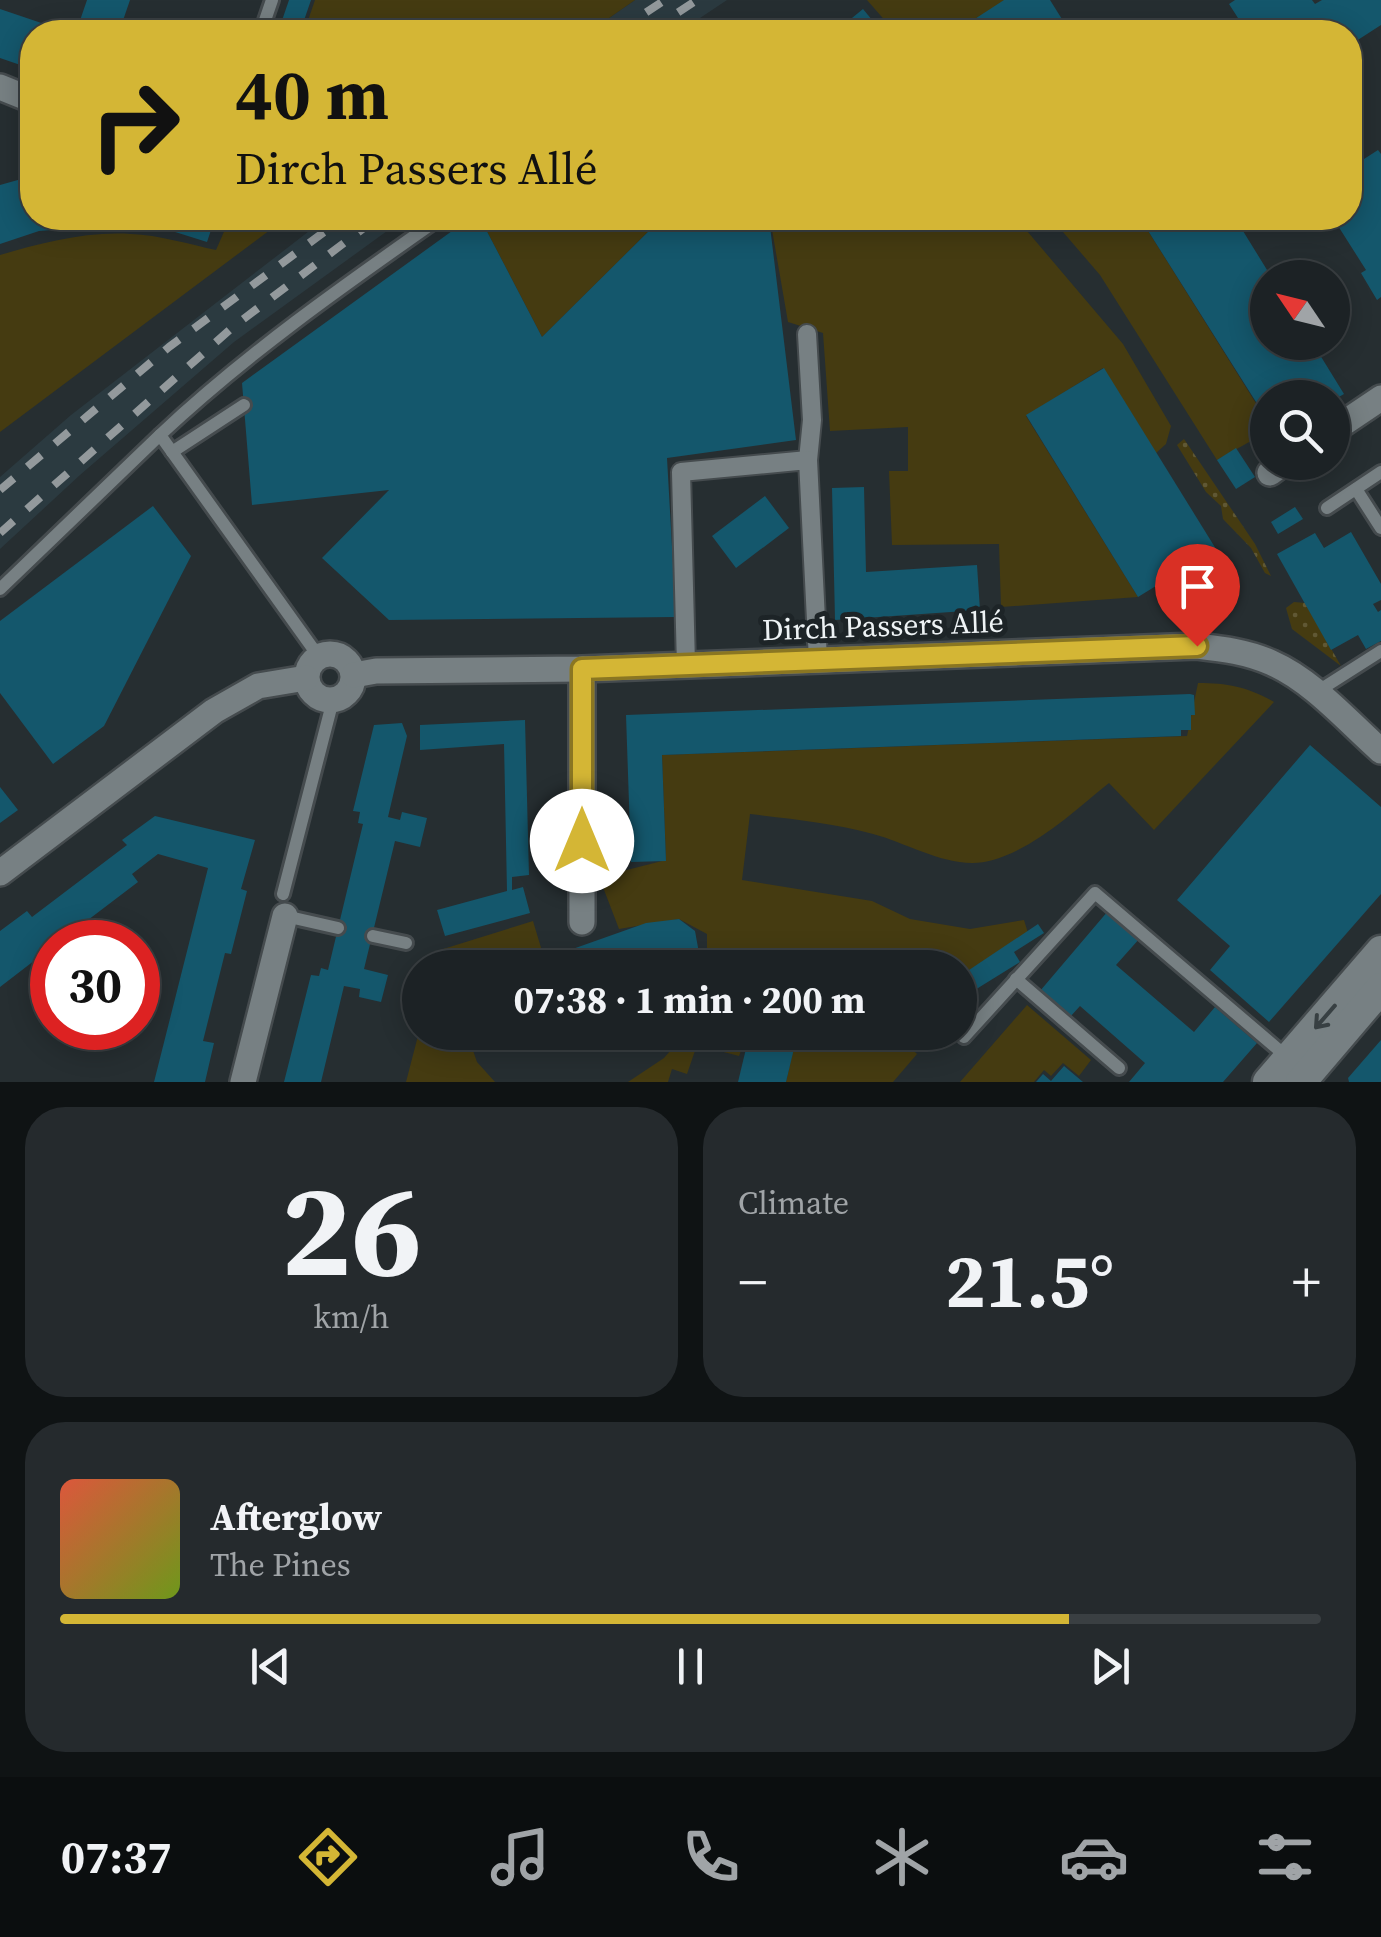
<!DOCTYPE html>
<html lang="en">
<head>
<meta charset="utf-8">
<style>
  :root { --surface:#1c2225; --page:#252a2d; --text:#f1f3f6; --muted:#a0a4a7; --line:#3a3f42; --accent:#d4b635 }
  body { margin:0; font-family:"Source Serif 4",serif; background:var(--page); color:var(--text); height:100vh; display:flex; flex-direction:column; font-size:38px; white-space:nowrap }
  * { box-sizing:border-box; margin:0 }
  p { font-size:32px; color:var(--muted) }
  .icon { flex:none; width:55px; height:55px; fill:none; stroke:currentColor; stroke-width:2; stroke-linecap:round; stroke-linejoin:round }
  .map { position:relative; height:1082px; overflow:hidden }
  .drawer { display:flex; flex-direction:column; gap:25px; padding:25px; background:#0f1314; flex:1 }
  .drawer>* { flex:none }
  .banner { position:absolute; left:20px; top:20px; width:1342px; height:210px; border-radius:40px; box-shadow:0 5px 25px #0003,0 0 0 2px var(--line); background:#d4b635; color:#111; overflow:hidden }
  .needle { width:65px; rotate:305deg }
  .tools { position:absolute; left:1250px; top:260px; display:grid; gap:20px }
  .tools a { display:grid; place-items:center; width:100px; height:100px; border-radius:50%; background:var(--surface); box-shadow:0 5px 25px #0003,0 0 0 2px var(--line); font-size:50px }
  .speed { position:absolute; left:30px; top:920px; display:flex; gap:20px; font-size:50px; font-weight:700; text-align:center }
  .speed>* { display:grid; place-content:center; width:130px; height:130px; border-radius:50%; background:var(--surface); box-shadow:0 5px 25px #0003,0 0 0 2px var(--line); line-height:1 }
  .speed .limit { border:15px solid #d22; background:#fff; color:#111 }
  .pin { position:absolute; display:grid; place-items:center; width:85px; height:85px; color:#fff; margin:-102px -42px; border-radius:50% 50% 50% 0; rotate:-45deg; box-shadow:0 0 10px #0007 }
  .pin .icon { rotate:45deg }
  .me { position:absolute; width:110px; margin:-55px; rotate:0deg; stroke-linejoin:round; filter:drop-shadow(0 0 8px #0008) }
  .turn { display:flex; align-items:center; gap:35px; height:210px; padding:0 50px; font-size:45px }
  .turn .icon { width:130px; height:130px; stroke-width:2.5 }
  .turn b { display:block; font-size:70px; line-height:85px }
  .big { font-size:75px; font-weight:700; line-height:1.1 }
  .drawer .tile { flex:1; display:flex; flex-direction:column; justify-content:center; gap:15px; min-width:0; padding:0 35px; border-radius:40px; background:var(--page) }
  .drawer .dial { align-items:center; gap:0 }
  .dial b { font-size:130px; line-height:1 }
  .song { display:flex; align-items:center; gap:30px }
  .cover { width:120px; height:120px; border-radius:15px; background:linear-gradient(135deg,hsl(10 70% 55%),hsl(80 70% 35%)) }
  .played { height:10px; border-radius:5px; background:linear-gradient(90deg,var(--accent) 80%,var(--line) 80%) }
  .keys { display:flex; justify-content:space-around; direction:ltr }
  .heat { display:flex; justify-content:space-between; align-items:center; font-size:55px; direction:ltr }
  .drawer .tiles { flex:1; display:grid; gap:25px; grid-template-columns:1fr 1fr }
  .tile:last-child { grid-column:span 2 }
  .trip { position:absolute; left:402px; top:950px; width:575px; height:100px; border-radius:50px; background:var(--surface); box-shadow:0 5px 25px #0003,0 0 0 2px var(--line); font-weight:700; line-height:100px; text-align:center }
  .tabs { display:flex; height:160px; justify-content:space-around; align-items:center; background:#0b0e0f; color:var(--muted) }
  .tabs .icon { width:70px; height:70px }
  .tabs .active { color:var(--accent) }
  .tabs b { font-size:45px; color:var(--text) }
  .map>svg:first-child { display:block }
  .built { fill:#2b3a40 }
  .grass { fill:url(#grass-dots) }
  .park { fill:#453b11 }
  .building { fill:#14576c }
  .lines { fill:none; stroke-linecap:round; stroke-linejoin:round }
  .service-casing { stroke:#454b4e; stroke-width:18 }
  .pedestrian-casing { stroke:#454b4e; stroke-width:22 }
  .minor-casing { stroke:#454b4e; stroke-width:30 }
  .tertiary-casing { stroke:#454b4e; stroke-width:35 }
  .service { stroke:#778083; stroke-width:12 }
  .pedestrian { stroke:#778083; stroke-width:18 }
  .minor { stroke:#778083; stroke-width:25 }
  .tertiary { stroke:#778083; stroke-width:30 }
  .rail { stroke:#93999c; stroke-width:8; stroke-dasharray:18 18; stroke-linecap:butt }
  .oneway { stroke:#384043 }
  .route-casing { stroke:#8a7622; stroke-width:25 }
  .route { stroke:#d4b635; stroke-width:18 }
  .labels { text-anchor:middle; stroke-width:10; stroke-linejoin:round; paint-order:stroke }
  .street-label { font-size:30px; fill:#eef3f5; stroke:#1d2427 }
</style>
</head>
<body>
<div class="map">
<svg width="1381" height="1082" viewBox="0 0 1381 1082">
  <defs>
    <pattern id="grass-dots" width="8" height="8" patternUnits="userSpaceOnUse" patternTransform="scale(2.5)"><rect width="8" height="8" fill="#453b11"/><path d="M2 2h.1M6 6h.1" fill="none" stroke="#605834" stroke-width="1.8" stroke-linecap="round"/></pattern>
  </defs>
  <rect width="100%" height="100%" fill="#262e31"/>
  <g class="built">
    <path d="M635,0H727L679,32H589Z"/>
    <path d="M326,218H405L234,342L80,475L0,549V477L71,415Z"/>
  </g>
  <g class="grass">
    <path d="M1184,439L1255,544L1271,576L1265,573L1251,548L1223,519L1221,506L1206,492L1177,445Z"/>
    <path d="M1294,602L1305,603L1341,666L1292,629L1286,608Z"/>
  </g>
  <g class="park">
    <path d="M315,0H635L589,32H304Z"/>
    <path d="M867,0H1004L1005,1L968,23L973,32H895Z"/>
    <path d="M230,218H286L0,432V255C41,243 87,231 131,234C159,235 188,244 216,250Z"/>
    <path d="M480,218H662L542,337Z"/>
    <path d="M770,218H1016L1123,344L1171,426L1166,444L1156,453L1103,368L1026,416L1138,597L1001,607L999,544L892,545L889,471H908V427L830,431L823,333L788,322Z"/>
    <path d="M1051,218H1140L1267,421V439L1251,441L1217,460L1100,275Z"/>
    <path d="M1198,683C1228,683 1248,687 1274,702L1154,830L1109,783C1074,811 1037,847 993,860C953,872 911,844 873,834C833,823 792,819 750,814L742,880L872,901L910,919L970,929L1024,920L1028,933L960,976V968L707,967V934L679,919L619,929L601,882L619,872L666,860L662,755L1187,736Z"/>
    <path d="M533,921L542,951L512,967H435L440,950Z"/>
    <path d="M1027,1005L1091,1060L1079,1076L1063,1063L1051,1076L1044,1070L1034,1082H960Z"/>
    <path d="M420,1028V1032L467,1033L477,1062L495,1082H406Z"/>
    <path d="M686,1033H748L739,1056L697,1045L687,1074L672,1069L668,1082H628L664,1058Z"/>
    <path d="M797,1033H895L917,1054L893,1082H786Z"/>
  </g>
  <g class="building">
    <path d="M87,0H130L119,32H76Z"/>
    <path d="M289,0H311L300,32H278Z"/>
    <path d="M1004,0H1050L1070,32H973L967,24Z"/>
    <path d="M1235,0H1312L1315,4L1322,0H1381V25L1350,45V32H1247L1229,4Z"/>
    <path d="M0,9L68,32H32V69L0,58Z"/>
    <path d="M863,9L882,32H863L852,18Z"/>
    <path d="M1378,150L1381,154V297L1377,300L1361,273L1366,270L1333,218H1350V168Z"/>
    <path d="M32,176V218H215L207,242L172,231L127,224L39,231L0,244V185Z"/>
    <path d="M470,218H480L542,337L662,218H769L796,440L667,458L676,617L389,620L322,558L389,490L252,505L242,383Z"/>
    <path d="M1140,218H1235L1272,278H1268V342H1312L1344,394L1332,401V398H1268V421Z"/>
    <path d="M1104,368L1216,549L1138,597L1026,415Z"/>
    <path d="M1236,448L1255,477L1236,489L1217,460Z"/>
    <path d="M864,487L866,572L977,565L980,610L835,620L832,488Z"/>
    <path d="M765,496L789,528L736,568L712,536Z"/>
    <path d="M153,506L191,556L104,726L53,764L0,693V621Z"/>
    <path d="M1295,507L1303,519L1278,534L1271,522Z"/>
    <path d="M1351,532L1381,584V600L1373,604L1378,612L1381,610V641L1366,649L1358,635L1331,650L1277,554L1315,533L1324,548Z"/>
    <path d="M1190,694L1194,695L1195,715H1191V730H1181V736L662,755L666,861L631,862L626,715Z"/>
    <path d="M525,720L529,875L512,877V890L523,887L530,913L445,936L437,910L507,891L504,744L420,750V725Z"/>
    <path d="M402,723L407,736L388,817L400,820L402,812L427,818L420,847L395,841L364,969L388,975L381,1002L359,997L360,989L344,986L321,1082H284L311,975L319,976L321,968L328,970L363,824L358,823L360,812L353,811L374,725Z"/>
    <path d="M1310,745L1381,807V894L1269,1022L1210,970L1230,946L1177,900Z"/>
    <path d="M0,787L18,810L0,823Z"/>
    <path d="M155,816L255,840L241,889L247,891L231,954L225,953L203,1041L214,1043L205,1082H154L208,868L158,854L132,874L138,882L59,942H52V947L0,987V931L27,911L32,917L127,845L122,840Z"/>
    <path d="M1108,911L1140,938L1116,965L1194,1032L1215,1007L1257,1043L1223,1082H1129L1145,1063L1080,1006L1070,1017L1040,991Z"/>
    <path d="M679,919L695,931L699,953L694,968H519L646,923Z"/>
    <path d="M1038,924L1044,933L1014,952L1020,962L970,993L960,976Z"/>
    <path d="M478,1032H566V1033L507,1048L480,1038Z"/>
    <path d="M750,1032H798L786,1082H738Z"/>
    <path d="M1381,1040V1082H1349L1348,1078Z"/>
    <path d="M1064,1066L1083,1082H1036L1043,1074L1051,1081Z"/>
  </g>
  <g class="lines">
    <g class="service-casing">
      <g id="service">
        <path d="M261,32L272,0"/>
        <path d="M172,452L244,405"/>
        <path d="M1356,489L1381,528"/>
        <path d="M1327,508L1381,472"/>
        <path d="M0,589L160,435"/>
        <path d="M319,657L160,435C246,354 343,286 440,218"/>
        <path d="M1315,693L1381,651"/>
        <path d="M283,894L333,700"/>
        <path d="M285,916L338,928"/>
        <path d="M373,936L406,943"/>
        <path d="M1016,979L1119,1068"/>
        <path d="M960,1030L964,1037L1095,893L1287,1057"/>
      </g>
    </g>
    <g class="pedestrian-casing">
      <g id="pedestrian">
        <path d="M807,334L812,420L808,460"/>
        <path d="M686,665L681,472L808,460L818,660"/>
      </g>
    </g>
    <g class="minor-casing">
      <g id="minor">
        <path d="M0,87L32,100"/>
        <path d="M1332,431L1381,398"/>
        <path d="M1270,473L1285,462"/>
        <circle cx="330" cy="677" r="23"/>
        <path d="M354,675L376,671L582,669L1197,646C1223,649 1248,652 1272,663C1313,681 1348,722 1381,751"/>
        <path d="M0,873L214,711L258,686L306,678"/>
        <path d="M582,922V669"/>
        <path d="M243,1082L285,916"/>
      </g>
    </g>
    <g class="tertiary-casing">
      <g id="tertiary">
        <path d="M1268,1082L1381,951"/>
        <path d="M1301,1082L1381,988"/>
      </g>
    </g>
    <use href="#service" class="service"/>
    <use href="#pedestrian" class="pedestrian"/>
    <use href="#minor" class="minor"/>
    <use href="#tertiary" class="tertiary"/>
    <g class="rail">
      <path d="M616,32L665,0"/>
      <path d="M648,32L697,0"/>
      <path d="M0,490L169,347L343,218"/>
      <path d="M0,533L233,327L377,218"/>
    </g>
  </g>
  <defs><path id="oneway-shaft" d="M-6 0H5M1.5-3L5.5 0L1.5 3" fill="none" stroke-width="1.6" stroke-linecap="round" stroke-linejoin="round" transform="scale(2.5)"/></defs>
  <use class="oneway" href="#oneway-shaft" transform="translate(1325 1017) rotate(131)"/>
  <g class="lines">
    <g class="route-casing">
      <path id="route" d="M582,841V669L1197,646"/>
    </g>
    <use href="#route" class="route"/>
  </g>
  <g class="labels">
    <g class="street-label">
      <text transform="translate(883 626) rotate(-2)" y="10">Dirch Passers Allé</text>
    </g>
  </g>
</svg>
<div class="tools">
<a><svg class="needle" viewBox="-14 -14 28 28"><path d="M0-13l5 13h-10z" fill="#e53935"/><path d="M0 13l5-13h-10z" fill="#a0a4a7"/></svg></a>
<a><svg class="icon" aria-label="search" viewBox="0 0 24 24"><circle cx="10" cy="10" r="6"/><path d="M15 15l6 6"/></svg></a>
</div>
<div class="speed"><div class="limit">30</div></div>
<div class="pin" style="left:1197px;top:646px;background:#d93025"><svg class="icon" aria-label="arrive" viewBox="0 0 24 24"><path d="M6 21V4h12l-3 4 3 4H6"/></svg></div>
<svg class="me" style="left:582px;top:841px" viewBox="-20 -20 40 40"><circle r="19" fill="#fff"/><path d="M0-13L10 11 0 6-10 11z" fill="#d4b635"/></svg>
<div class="trip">07:38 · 1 min · 200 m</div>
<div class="banner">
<div class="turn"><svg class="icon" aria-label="right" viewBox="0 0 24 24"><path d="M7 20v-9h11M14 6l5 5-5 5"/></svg><div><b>40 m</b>Dirch Passers Allé</div></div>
</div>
</div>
<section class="drawer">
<div class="tiles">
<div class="tile dial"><b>26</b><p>km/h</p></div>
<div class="tile"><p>Climate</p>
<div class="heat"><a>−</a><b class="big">21.5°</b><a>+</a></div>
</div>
<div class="tile">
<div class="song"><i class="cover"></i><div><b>Afterglow</b><p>The Pines</p></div></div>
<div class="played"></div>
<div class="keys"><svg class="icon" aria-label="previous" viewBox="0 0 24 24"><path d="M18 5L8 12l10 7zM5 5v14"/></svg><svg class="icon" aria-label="pause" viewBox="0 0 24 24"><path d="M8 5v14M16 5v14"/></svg><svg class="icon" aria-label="next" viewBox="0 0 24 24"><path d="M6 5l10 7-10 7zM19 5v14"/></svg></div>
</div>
</div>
</section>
<nav class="tabs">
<b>07:37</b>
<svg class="icon active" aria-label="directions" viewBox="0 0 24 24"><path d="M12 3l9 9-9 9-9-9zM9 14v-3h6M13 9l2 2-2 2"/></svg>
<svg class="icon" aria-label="music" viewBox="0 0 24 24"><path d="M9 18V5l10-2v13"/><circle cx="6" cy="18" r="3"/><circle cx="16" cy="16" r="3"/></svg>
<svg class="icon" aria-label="phone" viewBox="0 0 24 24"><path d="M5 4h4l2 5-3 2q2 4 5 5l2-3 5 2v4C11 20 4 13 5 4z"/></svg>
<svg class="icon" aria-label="climate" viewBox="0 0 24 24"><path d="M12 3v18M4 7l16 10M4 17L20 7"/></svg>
<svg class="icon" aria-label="car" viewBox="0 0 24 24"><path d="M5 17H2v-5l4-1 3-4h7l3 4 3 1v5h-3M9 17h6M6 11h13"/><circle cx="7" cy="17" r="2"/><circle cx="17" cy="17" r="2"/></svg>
<svg class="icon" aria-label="filters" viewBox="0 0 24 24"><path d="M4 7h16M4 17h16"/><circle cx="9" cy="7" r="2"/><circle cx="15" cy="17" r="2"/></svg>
</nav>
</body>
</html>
